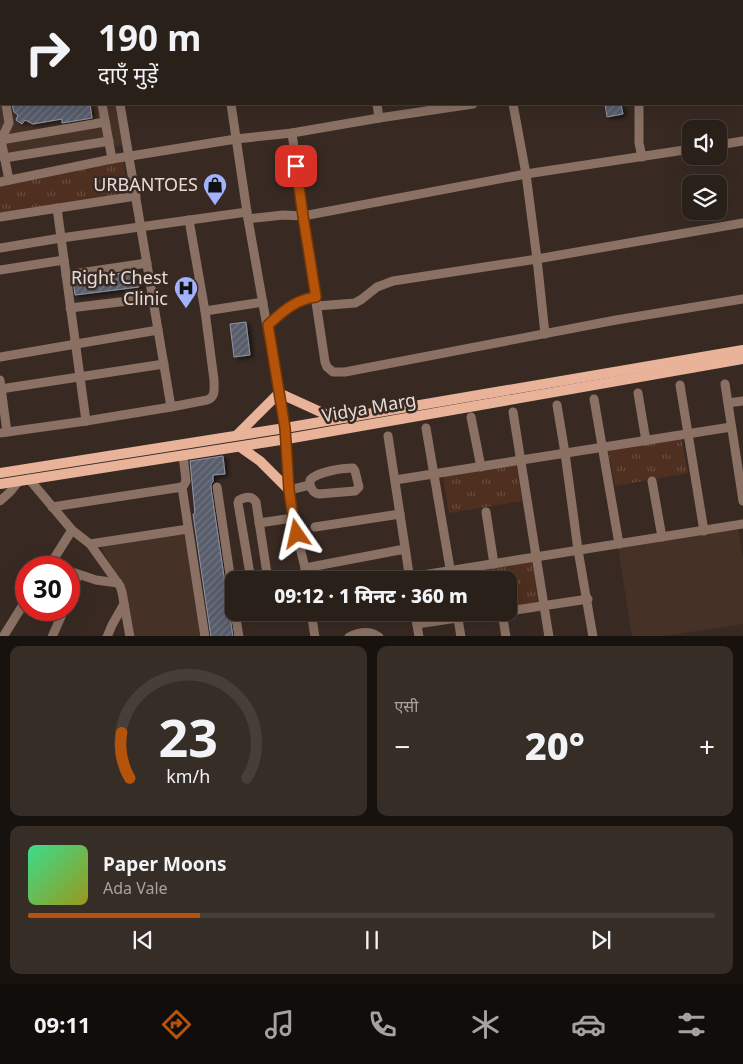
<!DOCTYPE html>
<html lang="hi">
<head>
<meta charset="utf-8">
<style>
  :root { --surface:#2a201a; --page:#362d27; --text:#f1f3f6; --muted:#a5a3a2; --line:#463e39; --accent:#b45309 }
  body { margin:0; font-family:"Noto Sans","Noto Sans Devanagari",sans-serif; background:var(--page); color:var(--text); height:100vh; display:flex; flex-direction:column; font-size:19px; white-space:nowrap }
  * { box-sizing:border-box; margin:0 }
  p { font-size:16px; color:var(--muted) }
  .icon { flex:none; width:28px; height:28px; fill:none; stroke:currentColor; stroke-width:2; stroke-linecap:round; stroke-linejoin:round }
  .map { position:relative; height:636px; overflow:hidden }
  .details { display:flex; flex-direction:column; gap:10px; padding:10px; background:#17120e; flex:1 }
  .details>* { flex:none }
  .guide { position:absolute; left:0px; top:0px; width:744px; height:105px; box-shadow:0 5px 20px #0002,0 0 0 1px var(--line); background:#2a201a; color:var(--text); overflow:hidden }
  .tools { position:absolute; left:682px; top:120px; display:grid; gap:10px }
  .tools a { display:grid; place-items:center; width:45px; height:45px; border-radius:10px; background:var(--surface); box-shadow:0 5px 20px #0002,0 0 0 1px var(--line); font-size:25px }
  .speed { position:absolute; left:15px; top:556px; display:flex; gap:10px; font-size:25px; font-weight:700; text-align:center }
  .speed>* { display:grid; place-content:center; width:65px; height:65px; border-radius:50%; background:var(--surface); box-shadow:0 5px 20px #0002,0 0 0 1px var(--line); line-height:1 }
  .speed .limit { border:8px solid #d22; background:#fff; color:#111 }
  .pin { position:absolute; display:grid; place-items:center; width:42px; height:42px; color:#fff; margin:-21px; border-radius:10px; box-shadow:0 2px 8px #0006 }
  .me { position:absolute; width:55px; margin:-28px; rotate:349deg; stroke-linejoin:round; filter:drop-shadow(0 0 4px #0008) }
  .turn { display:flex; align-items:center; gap:18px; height:105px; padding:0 15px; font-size:22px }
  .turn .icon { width:65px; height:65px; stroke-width:2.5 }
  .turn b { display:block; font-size:35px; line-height:42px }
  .big { font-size:38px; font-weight:800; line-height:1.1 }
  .details .card { flex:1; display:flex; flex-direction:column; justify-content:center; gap:8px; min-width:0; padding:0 18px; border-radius:10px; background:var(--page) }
  .details .dial { align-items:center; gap:0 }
  .dial svg { height:130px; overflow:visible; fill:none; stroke:var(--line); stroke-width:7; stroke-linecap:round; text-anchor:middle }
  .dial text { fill:var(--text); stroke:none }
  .song { display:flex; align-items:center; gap:15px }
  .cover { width:60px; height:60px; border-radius:8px; background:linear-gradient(135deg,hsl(150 70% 55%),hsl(60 70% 35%)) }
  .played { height:5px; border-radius:2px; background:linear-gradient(90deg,var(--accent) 25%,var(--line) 25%) }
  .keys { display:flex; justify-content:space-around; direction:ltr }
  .heat { display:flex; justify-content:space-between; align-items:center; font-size:28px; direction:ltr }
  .details .tiles { flex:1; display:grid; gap:10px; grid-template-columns:1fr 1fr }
  .card:last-child { grid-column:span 2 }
  .trip { position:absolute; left:225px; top:571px; width:292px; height:50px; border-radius:10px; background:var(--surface); box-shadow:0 5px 20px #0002,0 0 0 1px var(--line); font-weight:800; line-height:50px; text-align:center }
  .tab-bar { display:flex; height:80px; justify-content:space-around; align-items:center; background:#110d0a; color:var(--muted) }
  .tab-bar .icon { width:35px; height:35px }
  .tab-bar .selected { color:var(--accent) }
  .tab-bar b { font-size:22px; color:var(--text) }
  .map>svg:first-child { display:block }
  .built { fill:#463127 }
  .grass { fill:url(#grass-tufts) }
  .building { fill:url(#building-hatch); stroke:#8f94a5; filter:url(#shadow) }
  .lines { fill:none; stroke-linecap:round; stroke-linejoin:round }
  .minor { stroke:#8a7164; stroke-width:9 }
  .major { stroke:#e8b399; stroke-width:10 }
  .route-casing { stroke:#753606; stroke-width:12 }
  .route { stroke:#b45309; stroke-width:9 }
  .labels { text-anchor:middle; stroke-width:5; stroke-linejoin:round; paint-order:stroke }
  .poi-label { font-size:18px; fill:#e6dcd8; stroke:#382a23; text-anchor:end }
  .street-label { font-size:18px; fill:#e6dcd8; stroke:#382a23 }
</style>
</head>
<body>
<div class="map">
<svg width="743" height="637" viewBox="0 0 743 637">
  <defs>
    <pattern id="grass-tufts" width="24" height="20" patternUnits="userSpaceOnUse" patternTransform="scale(1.25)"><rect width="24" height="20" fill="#4f2f1f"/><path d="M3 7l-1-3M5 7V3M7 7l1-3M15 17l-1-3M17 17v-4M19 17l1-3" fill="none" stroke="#684d3f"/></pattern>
    <pattern id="building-hatch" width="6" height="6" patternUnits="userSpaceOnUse" patternTransform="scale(1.25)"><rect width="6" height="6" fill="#595d6c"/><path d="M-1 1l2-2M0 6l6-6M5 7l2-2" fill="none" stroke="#717480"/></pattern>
    <filter id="shadow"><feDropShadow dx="3" dy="2" stdDeviation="2.5" flood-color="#0009"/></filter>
  </defs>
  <rect width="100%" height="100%" fill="#382a23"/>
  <g class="built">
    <path d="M369,0H642V1H370Z"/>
    <path d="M1,25V104H117L124,145L0,161V26Z"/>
    <path d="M738,527L743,559V624L664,636H632L618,547Z"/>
    <path d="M187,533L204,636H132L121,587L101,547Z"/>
  </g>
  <g class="grass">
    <path d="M0,0H138L130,1H1V22H0Z"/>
    <path d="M123,157L128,194L0,213V176Z"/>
    <path d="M681,437L688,473L615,486L608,450Z"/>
    <path d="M516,465L522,501L449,513L443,476Z"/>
    <path d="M532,560L538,604L509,609V580H459L458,571Z"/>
  </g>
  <g class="building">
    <path d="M12,104H90L92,118L62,123V119L33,124L25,120L22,124L16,120L18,115L14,112Z"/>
    <path d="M605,104H621L623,114L607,117Z"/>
    <path d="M137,271L139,287L75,295L73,280Z"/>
    <path d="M246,322L250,355L234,357L230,324Z"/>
    <path d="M223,456L225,474L213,475V482L211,484V488L233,637H211L193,514H195L190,461Z"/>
  </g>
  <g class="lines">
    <g class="minor">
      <path d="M188,0L189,1"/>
      <path d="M340,0V1"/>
      <path d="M361,0V1"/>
      <path d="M653,0L654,1"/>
      <path d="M312,1L313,0"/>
      <path d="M519,1L520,0"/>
      <path d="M0,41H1"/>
      <path d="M742,41H743"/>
      <path d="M0,72L1,79"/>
      <path d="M6,104L9,123L1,140L9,180"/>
      <path d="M102,104L112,159"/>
      <path d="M120,104L171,407L207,400C216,397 214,389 214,380L205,311L189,220"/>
      <path d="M231,104L248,219L285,428L289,490L293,518L305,568L306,580"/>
      <path d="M377,104L379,118"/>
      <path d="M513,104L526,174L537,259L545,334"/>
      <path d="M639,104V143L642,157"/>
      <path d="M292,133L303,216L325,362L327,367L333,372H345L616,320L743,299"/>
      <path d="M1,140L105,122"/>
      <path d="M719,145L743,141"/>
      <path d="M4,158L109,141"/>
      <path d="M0,182L112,159L236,139L292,133L379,118L473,104"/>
      <path d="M57,208L86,421"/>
      <path d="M0,217L136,196"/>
      <path d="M248,219L283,215L303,216L526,174L691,149"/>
      <path d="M0,248L61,238L247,212"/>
      <path d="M0,270L64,260"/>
      <path d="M66,275L147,263"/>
      <path d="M317,306L355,303L362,299L377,287L393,281L537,259L743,223"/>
      <path d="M70,308L153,298"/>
      <path d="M205,311L263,302"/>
      <path d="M268,325C282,312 296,299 316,297"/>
      <path d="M0,357L158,330"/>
      <path d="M0,380L7,432"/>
      <path d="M725,384L743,501"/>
      <path d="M680,385L704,531"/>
      <path d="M0,389L164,364"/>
      <path d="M638,393L646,441"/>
      <path d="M594,399L619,544"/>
      <path d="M728,403L743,401"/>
      <path d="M557,405L565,453L578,550L593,637"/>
      <path d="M513,412L549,637"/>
      <path d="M471,417L481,467"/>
      <path d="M426,428L452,580"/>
      <path d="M0,433L86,421L171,407"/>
      <path d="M388,436L410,580"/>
      <path d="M183,455L186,481L184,485L182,487L205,637"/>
      <path d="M29,479L72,530L48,568"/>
      <path d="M395,480L731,427"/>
      <path d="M652,481L662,537"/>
      <path d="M217,487L234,602"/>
      <path d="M289,490L310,485V480C317,472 342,468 353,468L355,471L359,487L355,491L319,494C313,493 312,490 310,485"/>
      <path d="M0,501L10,492L19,481"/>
      <path d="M52,507L182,487"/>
      <path d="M486,512L494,564"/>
      <path d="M259,523L293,518"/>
      <path d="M315,527L400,514"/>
      <path d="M72,530L90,544L120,586L122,592L130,637"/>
      <path d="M90,544L188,529"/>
      <path d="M305,568L405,549"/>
      <path d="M69,571L96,580L118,583"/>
      <path d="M410,577L743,524"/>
      <path d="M251,580L238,503L239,500C245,497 252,495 256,502L268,580"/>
      <path d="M69,597L78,575"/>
      <path d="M509,611L588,599"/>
      <path d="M235,612L239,637"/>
      <path d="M311,612L315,637"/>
      <path d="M415,612L419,637"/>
      <path d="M502,612L506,637"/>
      <path d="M457,613L461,637"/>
      <path d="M417,624L497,612"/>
      <path d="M3,637L26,600"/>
      <path d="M52,637L64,610"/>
      <path d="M107,637L112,625L124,604"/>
      <path d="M349,637C359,632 369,630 379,637"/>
    </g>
    <g class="major">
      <path d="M237,435L279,393L336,419"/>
      <path d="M240,447L260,461L289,490"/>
      <path d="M0,473L285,428L743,350"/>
      <path d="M0,484L287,439L743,359"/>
    </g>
  </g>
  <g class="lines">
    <g class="route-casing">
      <path id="route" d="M296,166L303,216L316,297C296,299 282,312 268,325L285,428L289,490L293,518L297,534"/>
    </g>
    <use href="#route" class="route"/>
  </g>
  <defs>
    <g id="shop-pin" transform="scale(1.25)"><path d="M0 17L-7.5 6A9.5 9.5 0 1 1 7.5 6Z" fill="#a2b2fd" stroke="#382a23"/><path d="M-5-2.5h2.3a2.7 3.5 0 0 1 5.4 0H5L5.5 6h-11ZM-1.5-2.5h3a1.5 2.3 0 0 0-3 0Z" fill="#111"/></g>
    <g id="hospital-pin" transform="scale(1.25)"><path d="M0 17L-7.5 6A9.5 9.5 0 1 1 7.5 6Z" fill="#a2b2fd" stroke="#382a23"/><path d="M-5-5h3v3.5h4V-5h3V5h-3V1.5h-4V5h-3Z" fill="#111"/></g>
  </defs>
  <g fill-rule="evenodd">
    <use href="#shop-pin" x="215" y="185"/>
    <use href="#hospital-pin" x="186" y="288"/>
  </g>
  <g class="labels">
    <g class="poi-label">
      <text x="198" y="191">URBANTOES</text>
      <text x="168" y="284">Right Chest<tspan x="168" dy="21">Clinic</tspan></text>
    </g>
    <g class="street-label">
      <text transform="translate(369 408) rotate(-10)" y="6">Vidya Marg</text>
    </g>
  </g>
</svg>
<div class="tools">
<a><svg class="icon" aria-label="sound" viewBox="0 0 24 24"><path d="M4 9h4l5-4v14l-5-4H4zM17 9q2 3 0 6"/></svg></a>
<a><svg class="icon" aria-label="layers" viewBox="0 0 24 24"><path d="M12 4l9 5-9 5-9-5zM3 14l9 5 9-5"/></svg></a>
</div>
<div class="speed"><div class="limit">30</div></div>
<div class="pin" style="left:296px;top:166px;background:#d93025"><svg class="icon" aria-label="arrive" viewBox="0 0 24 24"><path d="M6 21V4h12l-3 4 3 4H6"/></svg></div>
<svg class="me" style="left:297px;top:534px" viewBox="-20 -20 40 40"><path d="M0-17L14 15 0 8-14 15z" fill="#b45309" stroke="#fff" stroke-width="4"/></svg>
<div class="trip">09:12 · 1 मिनट · 360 m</div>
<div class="guide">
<div class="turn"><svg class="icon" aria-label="right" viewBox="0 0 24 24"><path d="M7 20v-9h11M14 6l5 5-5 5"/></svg><div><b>190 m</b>दाएँ मुड़ें</div></div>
</div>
</div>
<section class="details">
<div class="tiles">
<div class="card dial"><svg viewBox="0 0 100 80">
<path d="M14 69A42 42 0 1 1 86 69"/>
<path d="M14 69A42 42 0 0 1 9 41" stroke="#b45309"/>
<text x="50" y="56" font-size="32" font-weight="700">23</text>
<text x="50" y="72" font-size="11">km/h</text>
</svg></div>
<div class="card"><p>एसी</p>
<div class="heat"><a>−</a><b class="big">20°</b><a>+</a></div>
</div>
<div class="card">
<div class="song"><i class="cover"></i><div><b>Paper Moons</b><p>Ada Vale</p></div></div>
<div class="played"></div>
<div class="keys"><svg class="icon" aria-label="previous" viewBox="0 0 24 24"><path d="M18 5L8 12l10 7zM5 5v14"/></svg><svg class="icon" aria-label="pause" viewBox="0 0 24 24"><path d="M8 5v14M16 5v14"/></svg><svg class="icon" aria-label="next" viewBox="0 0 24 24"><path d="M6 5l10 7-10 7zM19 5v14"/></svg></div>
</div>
</div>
</section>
<nav class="tab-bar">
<b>09:11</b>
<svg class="icon selected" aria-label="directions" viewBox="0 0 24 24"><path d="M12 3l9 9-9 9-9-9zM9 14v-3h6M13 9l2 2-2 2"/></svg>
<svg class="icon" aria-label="music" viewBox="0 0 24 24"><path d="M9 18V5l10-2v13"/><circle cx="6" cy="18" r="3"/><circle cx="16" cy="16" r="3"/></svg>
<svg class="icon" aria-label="phone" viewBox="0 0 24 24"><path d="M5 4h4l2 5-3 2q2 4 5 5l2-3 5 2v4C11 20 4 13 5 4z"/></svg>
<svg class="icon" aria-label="climate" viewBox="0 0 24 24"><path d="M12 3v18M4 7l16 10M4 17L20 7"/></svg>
<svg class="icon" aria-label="car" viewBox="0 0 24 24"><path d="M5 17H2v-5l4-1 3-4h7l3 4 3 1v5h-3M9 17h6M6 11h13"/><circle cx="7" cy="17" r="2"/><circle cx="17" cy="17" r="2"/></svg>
<svg class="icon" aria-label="filters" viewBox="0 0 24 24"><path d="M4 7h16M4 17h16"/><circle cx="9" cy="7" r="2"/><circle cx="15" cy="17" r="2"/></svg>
</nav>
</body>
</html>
